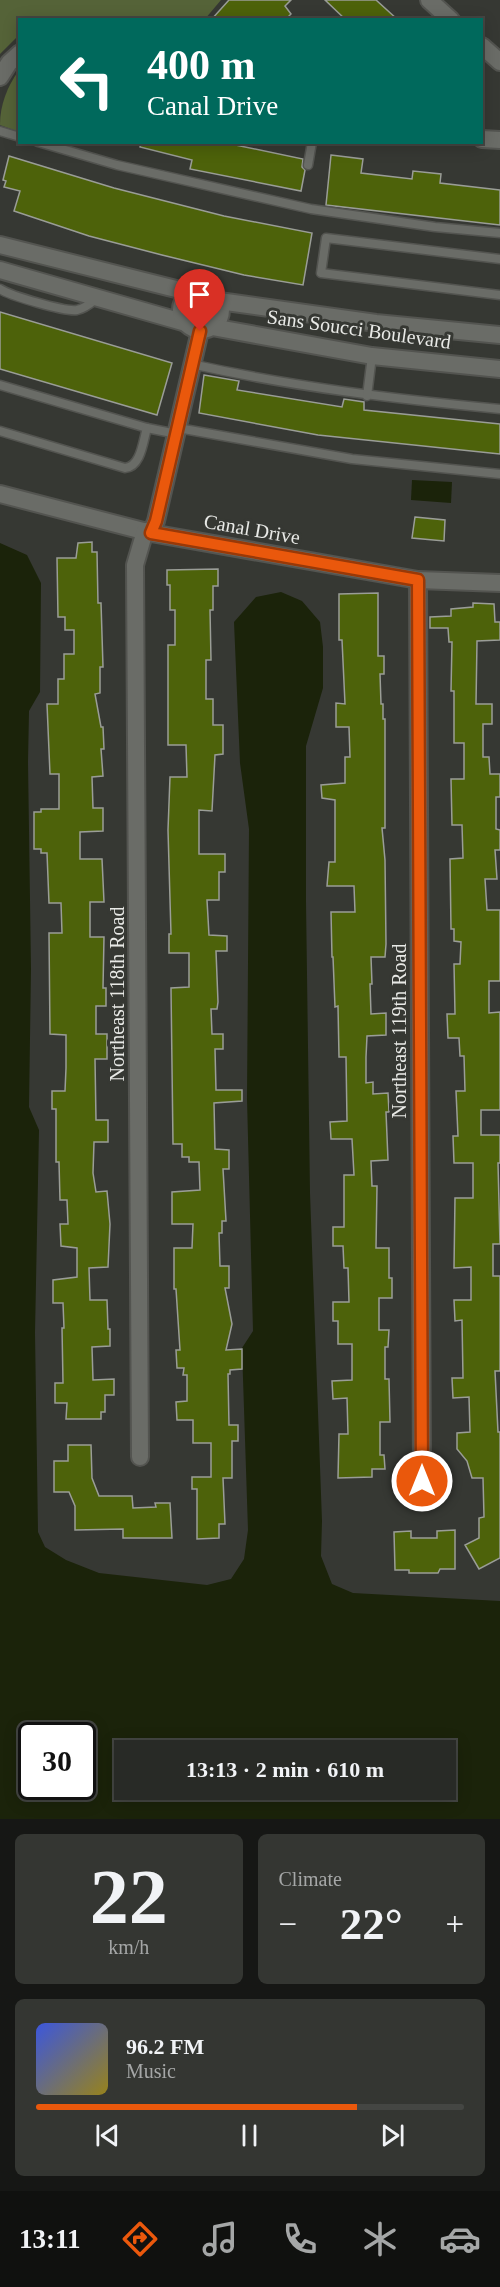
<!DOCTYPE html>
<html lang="en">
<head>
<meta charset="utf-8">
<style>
  :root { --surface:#282a26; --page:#343632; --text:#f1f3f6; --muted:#a5a7a7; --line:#444643; --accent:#ea580c }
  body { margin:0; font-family:"Times New Roman",serif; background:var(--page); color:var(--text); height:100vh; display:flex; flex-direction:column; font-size:22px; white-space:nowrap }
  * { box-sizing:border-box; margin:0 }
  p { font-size:20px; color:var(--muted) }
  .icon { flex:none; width:33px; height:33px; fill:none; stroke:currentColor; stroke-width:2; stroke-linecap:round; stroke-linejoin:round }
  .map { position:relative; height:1819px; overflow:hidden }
  .panel { display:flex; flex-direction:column; gap:15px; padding:15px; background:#161715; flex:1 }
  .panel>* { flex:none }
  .hud { position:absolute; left:18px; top:18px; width:465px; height:126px; border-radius:0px; box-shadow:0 3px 15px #0003,0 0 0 2px var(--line); background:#00695c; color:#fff; overflow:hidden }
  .speed { position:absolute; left:18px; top:1722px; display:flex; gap:12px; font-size:30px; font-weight:700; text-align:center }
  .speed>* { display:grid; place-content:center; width:78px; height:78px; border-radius:50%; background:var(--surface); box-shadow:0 3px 15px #0003,0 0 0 2px var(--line); line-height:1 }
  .speed .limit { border:3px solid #111; border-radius:9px; background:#fff; color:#111 }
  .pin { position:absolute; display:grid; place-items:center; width:51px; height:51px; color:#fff; margin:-62px -26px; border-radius:50% 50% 50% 0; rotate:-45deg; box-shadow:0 0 6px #0007 }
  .pin .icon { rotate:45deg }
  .me { position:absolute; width:66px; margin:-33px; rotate:0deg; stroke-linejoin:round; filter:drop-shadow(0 0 4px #0008) }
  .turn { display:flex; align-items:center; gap:21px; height:126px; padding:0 30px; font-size:27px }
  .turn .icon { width:78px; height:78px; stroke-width:2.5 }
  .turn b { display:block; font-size:42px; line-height:51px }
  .big { font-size:45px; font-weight:600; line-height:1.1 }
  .panel .tile { flex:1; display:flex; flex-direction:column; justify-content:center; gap:9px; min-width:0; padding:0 21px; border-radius:9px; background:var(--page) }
  .panel .dial { align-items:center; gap:0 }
  .dial b { font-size:78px; line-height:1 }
  .song { display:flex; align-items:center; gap:18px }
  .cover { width:72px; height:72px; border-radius:9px; background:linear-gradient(135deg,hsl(230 70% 55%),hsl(50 70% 35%)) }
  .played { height:6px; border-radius:3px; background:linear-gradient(90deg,var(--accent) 75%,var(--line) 75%) }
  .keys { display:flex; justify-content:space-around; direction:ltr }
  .heat { display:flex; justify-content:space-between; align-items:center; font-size:33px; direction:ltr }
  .panel .tiles { flex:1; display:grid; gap:15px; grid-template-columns:1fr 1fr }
  .tile:last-child { grid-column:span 2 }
  .trip { position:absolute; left:114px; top:1740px; width:342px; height:60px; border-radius:0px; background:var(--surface); box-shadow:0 3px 15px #0003,0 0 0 2px var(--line); font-weight:600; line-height:60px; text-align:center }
  .menu { display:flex; height:96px; justify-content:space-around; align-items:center; background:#10110f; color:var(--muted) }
  .menu .icon { width:42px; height:42px }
  .menu .selected { color:var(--accent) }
  .menu b { font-size:27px; color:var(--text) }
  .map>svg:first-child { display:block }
  .green { fill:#556338 }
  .water { fill:#1b230a; fill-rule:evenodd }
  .building { fill:#4d620a; stroke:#9a9d97; stroke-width:1.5 }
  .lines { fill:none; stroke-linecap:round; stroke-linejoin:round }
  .service-casing { stroke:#535450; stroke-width:11 }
  .minor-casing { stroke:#535450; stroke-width:20 }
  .tertiary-casing { stroke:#535450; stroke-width:20 }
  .service { stroke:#6a6c67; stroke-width:8 }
  .minor { stroke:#6a6c67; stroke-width:16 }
  .tertiary { stroke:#6a6c67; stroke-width:16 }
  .route-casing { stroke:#983908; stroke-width:15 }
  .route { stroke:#ea580c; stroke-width:10 }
  .labels { text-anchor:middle; stroke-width:6; stroke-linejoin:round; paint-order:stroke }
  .street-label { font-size:20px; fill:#e8e9e6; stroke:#363833 }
</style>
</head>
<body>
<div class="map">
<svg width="500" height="1819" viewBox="0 0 500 1819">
  <rect width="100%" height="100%" fill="#363833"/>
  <g class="green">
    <path d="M0,0H221L205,19L20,20L19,35L0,54Z"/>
    <path d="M19,70V132L0,125C0,105 7,87 19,70Z"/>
  </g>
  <g class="water">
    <path d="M412,480L452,482L451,503L411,500Z"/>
    <path d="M0,543L27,555L41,583L40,692L29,711L28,762L31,969L29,1107L39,1130L35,1333L38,1532L45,1547L66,1560L99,1573L207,1585L231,1579L244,1559L248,1530L242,1348L253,1331L247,1099L249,829L240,763L234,622L256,597L281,592L302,601L320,622L323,647V688L306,746V902L310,1193L322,1521L321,1556L332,1584L353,1593L500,1601V1819H0ZM32,1736H82V1786H32ZM124,1750H446V1790H124Z"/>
  </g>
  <g class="building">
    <path d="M229,0H291L285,6L291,14L285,20H211Z"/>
    <path d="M325,0H376L398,20H346Z"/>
    <path d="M141,142H221L303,159L302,167L305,170L301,191L190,169L192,160L140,147Z"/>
    <path d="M331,155L363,159L361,173L412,179L413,171L441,174L440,183L500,190V225L326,205Z"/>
    <path d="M9,156L114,188L224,216L312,233L303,285L244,275L162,255L89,236L14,211L20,191L4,187L6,181L3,180Z"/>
    <path d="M0,312L172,363L157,415L0,369Z"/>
    <path d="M204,375L239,381L237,390L342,407L344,399L364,402V410L500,424V454L318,435L199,413Z"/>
    <path d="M415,517L445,520L444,541L412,538Z"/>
    <path d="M92,542V552H97L98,603H101L103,667H100V693L95,694L101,727H103L104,749H101L103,776L92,777L93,808H103V831L80,832V859H102L104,902H90V937H104L103,988H106V1006H96V1034H107V1059H95L96,1120H108V1142H94L93,1173L96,1192L107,1191L110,1224L108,1267L89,1268L90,1300H107L108,1329H110V1346L92,1347L93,1380L114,1379V1395H105V1412H101V1419H66L67,1403H55V1383H63L62,1328H64L63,1303H53V1280L77,1277V1248L61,1246L60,1224H68L67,1200H60L59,1162H56V1109H52V1091H65L66,1068V1035L50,1034L49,933H62L61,903H49L47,853H41V849H34V812H41V809H59V774H50L47,704H58V679H64V654H74V630H65V617H58L57,558H76L78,543Z"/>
    <path d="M218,569V586H213V610H210L211,660H206V699H213V725H223V754L215,755L212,811L199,810V854H225V872H219V900H207L209,935L227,936V951H216L218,1002L217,1009H211L212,1034H223V1049H215L216,1090H242V1101L214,1103L215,1149L229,1150V1169H223L226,1221H222V1233H219L220,1266H229V1288H225L232,1324L226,1350L242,1349V1369L230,1370V1374H228L229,1425H238V1441H232V1478H223L225,1524H219V1538L197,1539V1489H192V1477H211V1443H193V1420H177L176,1402L187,1401V1375H183L184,1368H177L176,1350H180L176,1289H174V1248H192L193,1224H172V1192L200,1190L199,1162H189V1157H182V1144H173L171,988L189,987V953H169V934H171L168,830L170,777H187L186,745H168V645H175V610H170V585H167V570Z"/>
    <path d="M378,593V656H384V674H380L381,704H383V719H385V828H382L385,860L386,944L385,957H371L372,984H370L371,1014L386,1013V1035L367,1036L366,1057V1083L373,1082V1094L388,1093L389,1112H386L388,1160L371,1161L372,1186H377L376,1248H389V1278H392V1298H379V1330H389L388,1347H385V1379H389L390,1422H380V1455H384L385,1469H372V1477L338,1478L339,1434H348L347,1398L333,1399L332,1381L352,1380V1344H338V1321H333V1302H349L348,1268H344L343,1246H333V1227H344V1175H354L352,1139H331L330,1122L347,1121L346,1057H339L338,1006L335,1007L333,957H332L331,912H355L354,886H327L329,862H335V800L322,798L321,785L345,783V757H350L349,727H336V703L345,704L342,640H339V594Z"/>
    <path d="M473,603L494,604L495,622H500V640L477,641L476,704H492V724H483V757H489L490,774H500V797H496V829L500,830V850H495L497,879H485L487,910H500V981H489V1013L500,1012V1110H481V1135H500V1163H498L500,1244H493V1276H500V1371H495L498,1432H500V1558L479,1569L465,1545L479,1538V1518L484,1517L483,1478H472L467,1461L457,1449V1433L470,1432L469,1397L453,1398L452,1378H463L462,1320L455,1321L454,1300H471V1267L454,1268L455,1198H473V1163H454L453,1136H458L456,1091H465L464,1056H460L459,1038H448L447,1014H455L454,964H460L461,942L454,941V929H451L450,859L463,858L462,825H452L451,779H464V743H454V691H451L452,642H449L448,628H430V617L451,616V609L473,607Z"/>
    <path d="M68,1445H91L92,1478L99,1496H132L133,1508L156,1507L155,1503H170L172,1538H123V1529L75,1530V1506L69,1492H54V1461H68Z"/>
    <path d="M455,1530V1569H440L438,1573H409V1570H395L394,1532L411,1531V1538H437V1531Z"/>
  </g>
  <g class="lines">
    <g class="service-casing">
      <g id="service">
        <path d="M0,131L20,137"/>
        <path d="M38,142L117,165L311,209L435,227L500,233"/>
        <path d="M308,165L312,142"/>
        <path d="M500,259L326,238L321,273L500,295"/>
        <path d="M0,289C11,296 65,312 77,310C86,308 91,303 97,298"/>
        <path d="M191,364C294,387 395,399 500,409"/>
        <path d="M0,385L147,428L177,434"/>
        <path d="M367,396L372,356"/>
        <path d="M178,428L352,459L500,474"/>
        <path d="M0,431L125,468C141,467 143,441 147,428"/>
      </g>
    </g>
    <g class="minor-casing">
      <g id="minor">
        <path d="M429,0L451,20"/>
        <path d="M482,46L500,62"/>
        <path d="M0,77L9,63L20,53"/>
        <path d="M482,139L500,140"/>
        <path d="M0,494L151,533L418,580L500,583"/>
        <path d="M151,533L156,521L200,331"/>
        <path d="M418,580L422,1481"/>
        <path d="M140,1457L135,565L145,531"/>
      </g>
    </g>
    <g class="tertiary-casing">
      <g id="tertiary">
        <path d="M0,245L192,293"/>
        <path d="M0,270L186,323"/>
        <circle cx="201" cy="310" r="20"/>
        <path d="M219,301L376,323L500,335"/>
        <path d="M212,327L372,356L500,369"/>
      </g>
    </g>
    <use href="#service" class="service"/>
    <use href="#minor" class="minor"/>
    <use href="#tertiary" class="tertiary"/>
  </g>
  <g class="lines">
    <g class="route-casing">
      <path id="route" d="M200,331L156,521L151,533L418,580L422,1481"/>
    </g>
    <use href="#route" class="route"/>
  </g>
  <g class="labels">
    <g class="street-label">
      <text transform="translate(359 329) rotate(8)" y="7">Sans Soucci Boulevard</text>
      <text transform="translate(252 529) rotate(10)" y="7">Canal Drive</text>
      <text transform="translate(117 994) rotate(-90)" y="7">Northeast 118th Road</text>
      <text transform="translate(399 1031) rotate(-90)" y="7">Northeast 119th Road</text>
    </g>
  </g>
</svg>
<div class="speed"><div class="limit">30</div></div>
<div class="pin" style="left:200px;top:331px;background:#d93025"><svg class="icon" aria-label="arrive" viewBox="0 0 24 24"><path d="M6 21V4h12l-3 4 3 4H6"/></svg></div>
<svg class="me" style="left:422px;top:1481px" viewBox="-20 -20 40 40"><circle r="17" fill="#ea580c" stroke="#fff" stroke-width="3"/><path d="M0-11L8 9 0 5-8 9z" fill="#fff"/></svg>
<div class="trip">13:13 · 2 min · 610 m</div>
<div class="hud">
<div class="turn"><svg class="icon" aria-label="left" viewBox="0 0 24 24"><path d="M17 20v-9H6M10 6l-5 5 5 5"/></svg><div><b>400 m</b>Canal Drive</div></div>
</div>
</div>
<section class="panel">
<div class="tiles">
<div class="tile dial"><b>22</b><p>km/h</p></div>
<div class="tile"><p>Climate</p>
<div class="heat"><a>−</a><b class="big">22°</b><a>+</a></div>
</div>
<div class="tile">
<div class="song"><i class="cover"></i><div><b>96.2 FM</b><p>Music</p></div></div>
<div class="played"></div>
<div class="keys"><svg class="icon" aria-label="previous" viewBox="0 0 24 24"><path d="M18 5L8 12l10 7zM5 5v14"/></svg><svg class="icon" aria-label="pause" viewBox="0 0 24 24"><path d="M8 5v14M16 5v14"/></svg><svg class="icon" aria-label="next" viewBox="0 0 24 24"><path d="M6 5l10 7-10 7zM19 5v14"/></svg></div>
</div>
</div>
</section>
<nav class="menu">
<b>13:11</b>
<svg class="icon selected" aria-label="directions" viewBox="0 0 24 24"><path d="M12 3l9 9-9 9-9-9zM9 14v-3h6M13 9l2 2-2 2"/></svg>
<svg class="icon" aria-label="music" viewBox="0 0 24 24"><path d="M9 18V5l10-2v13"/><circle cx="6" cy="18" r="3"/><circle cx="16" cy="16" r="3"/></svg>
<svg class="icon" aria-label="phone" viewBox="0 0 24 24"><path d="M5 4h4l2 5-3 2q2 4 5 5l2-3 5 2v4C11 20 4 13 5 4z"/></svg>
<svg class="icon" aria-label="climate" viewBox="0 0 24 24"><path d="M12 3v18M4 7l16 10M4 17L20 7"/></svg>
<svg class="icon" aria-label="car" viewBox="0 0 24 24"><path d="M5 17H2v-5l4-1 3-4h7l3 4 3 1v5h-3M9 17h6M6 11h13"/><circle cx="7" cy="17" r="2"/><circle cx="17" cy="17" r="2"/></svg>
</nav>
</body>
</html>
